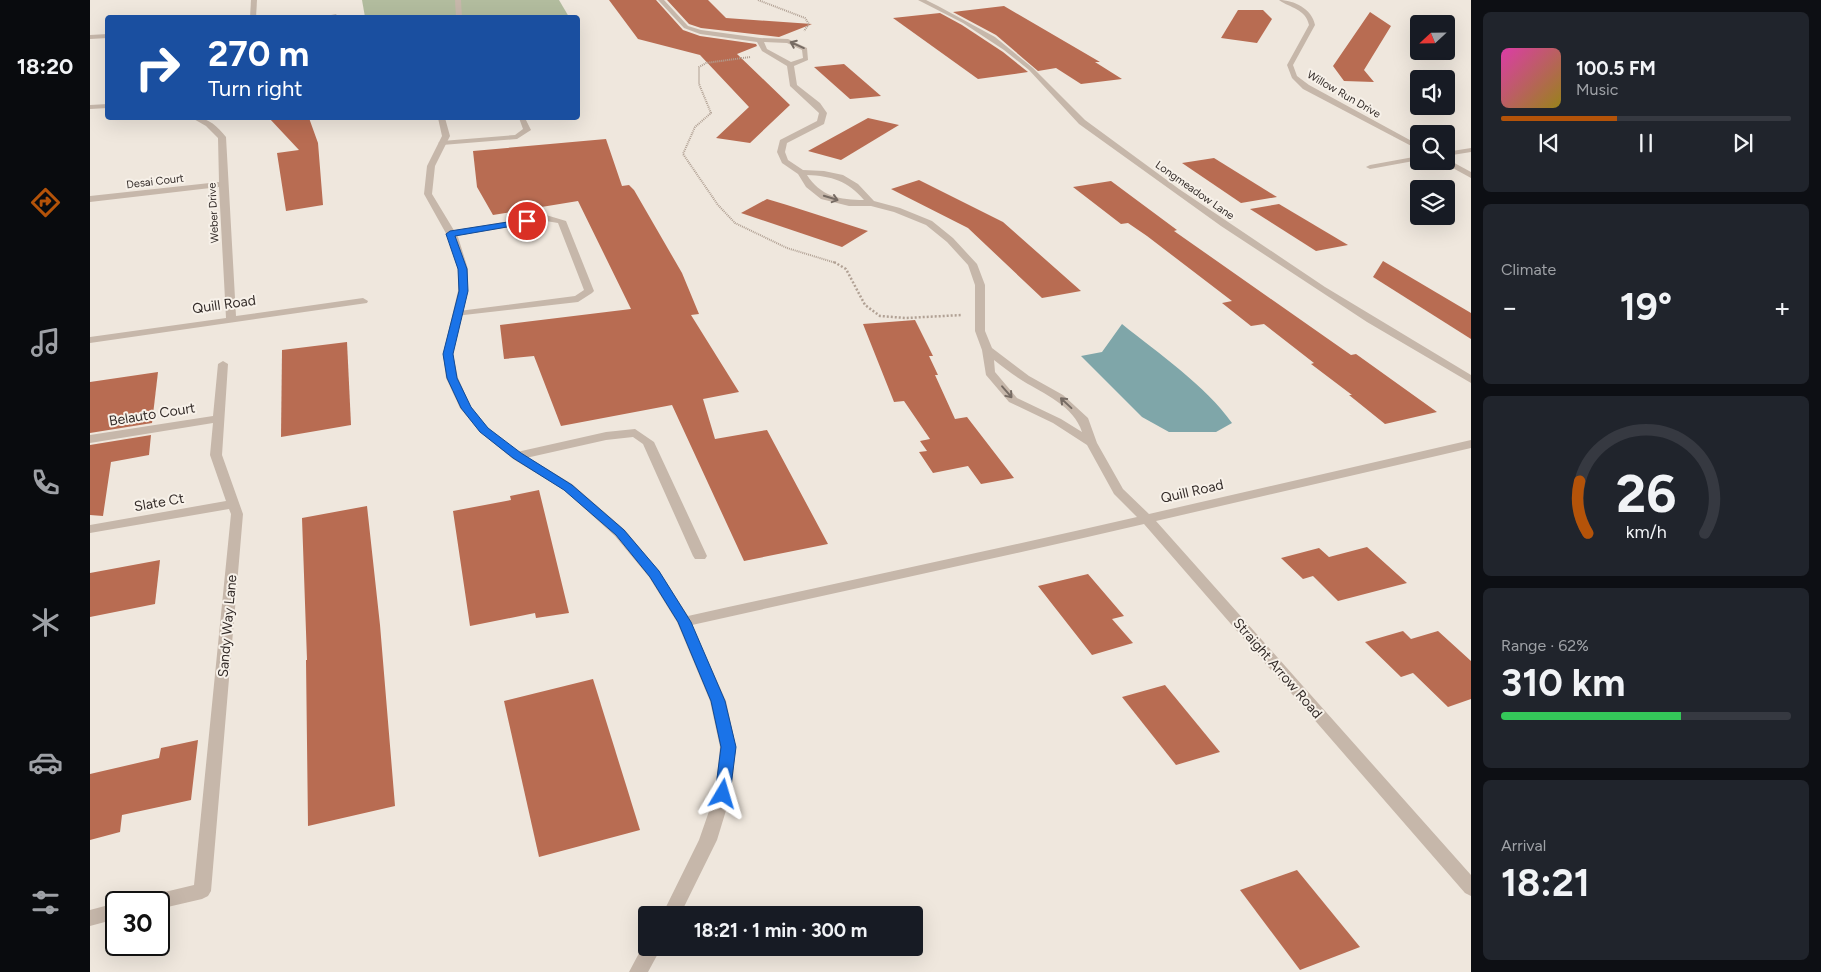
<!DOCTYPE html>
<html lang="en">
<head>
<meta charset="utf-8">
<style>
  :root { --surface:#171b24; --page:#20242c; --text:#f1f3f6; --muted:#9ea1a6; --line:#363941; --accent:#b45309 }
  body { margin:0; font-family:Figtree,sans-serif; background:var(--page); color:var(--text); height:100vh; display:flex; flex-direction:column; font-size:19px; white-space:nowrap }
  * { box-sizing:border-box; margin:0 }
  p { font-size:16px; color:var(--muted) }
  .icon { flex:none; width:28px; height:28px; fill:none; stroke:currentColor; stroke-width:2; stroke-linecap:round; stroke-linejoin:round }
  .map { position:relative; flex:1; overflow:hidden }
  .sheet { display:flex; flex-direction:column; gap:12px; padding:12px; background:#0d0f14; width:350px }
  .sheet>* { flex:none }
  .top-card { position:absolute; left:15px; top:15px; width:475px; height:105px; border-radius:5px; box-shadow:0 5px 20px #0002; background:#1a4fa0; color:#fff; overflow:hidden }
  .needle { width:32px; rotate:248deg }
  .buttons { position:absolute; left:1320px; top:15px; display:grid; gap:10px }
  .buttons a { display:grid; place-items:center; width:45px; height:45px; border-radius:5px; background:var(--surface); box-shadow:0 5px 20px #0002; font-size:25px }
  .speed { position:absolute; left:15px; top:891px; display:flex; gap:10px; font-size:25px; font-weight:700; text-align:center }
  .speed>* { display:grid; place-content:center; width:65px; height:65px; border-radius:50%; background:var(--surface); box-shadow:0 5px 20px #0002; line-height:1 }
  .speed .limit { border:2px solid #111; border-radius:8px; background:#fff; color:#111 }
  .pin { position:absolute; display:grid; place-items:center; width:42px; height:42px; color:#fff; margin:-21px; border:2px solid #fff; border-radius:50%; box-shadow:0 1px 5px #0007 }
  .me { position:absolute; width:55px; margin:-28px; rotate:7deg; stroke-linejoin:round; filter:drop-shadow(0 0 4px #0008) }
  .turn { display:flex; align-items:center; gap:18px; height:105px; padding:0 20px; font-size:22px }
  .turn .icon { width:65px; height:65px; stroke-width:2.5 }
  .turn b { display:block; font-size:35px; line-height:42px }
  .big { font-size:38px; font-weight:700; line-height:1.1 }
  .sheet .card { flex:1; display:flex; flex-direction:column; justify-content:center; gap:8px; min-width:0; padding:0 18px; border-radius:8px; background:var(--page) }
  .sheet .dial { align-items:center; gap:0 }
  .dial svg { height:130px; overflow:visible; fill:none; stroke:var(--line); stroke-width:7; stroke-linecap:round; text-anchor:middle }
  .dial text { fill:var(--text); stroke:none }
  .song { display:flex; align-items:center; gap:15px }
  .cover { width:60px; height:60px; border-radius:8px; background:linear-gradient(135deg,hsl(320 70% 55%),hsl(50 70% 35%)) }
  .played { height:5px; border-radius:2px; background:linear-gradient(90deg,var(--accent) 40%,var(--line) 40%) }
  .keys { display:flex; justify-content:space-around; direction:ltr }
  .heat { display:flex; justify-content:space-between; align-items:center; font-size:28px; direction:ltr }
  .charge { height:8px; border-radius:4px; background:linear-gradient(90deg,#34c759 62%,var(--line) 0) }
  .trip { position:absolute; left:548px; top:906px; width:285px; height:50px; border-radius:5px; background:var(--surface); box-shadow:0 5px 20px #0002; font-weight:700; line-height:50px; text-align:center }
  main { display:flex; flex:1; min-height:0 }
  .menu { display:flex; flex-direction:column; width:90px; justify-content:space-around; align-items:center; background:#090b0e; color:var(--muted) }
  .menu .icon { width:35px; height:35px }
  .menu .on { color:var(--accent) }
  .menu b { font-size:22px; color:var(--text) }
  .map>svg:first-child { display:block }
  .green { fill:#b2bc9e }
  .water { fill:#7fa6a9 }
  .building { fill:#b86c52 }
  .lines { fill:none; stroke-linecap:round; stroke-linejoin:round }
  .path-far1 { stroke:#b1a194; stroke-width:2; stroke-dasharray:1 1; stroke-linecap:butt }
  .path { stroke:#b1a194; stroke-width:2.5; stroke-dasharray:2 2; stroke-linecap:butt }
  .lane { fill:#c6b7aa; fill-rule:evenodd }
  .street { fill:#c6b7aa; fill-rule:evenodd }
  .oneway { stroke:#766b63 }
  .route { fill:#1a73e8; stroke:#114b97 }
  .labels { text-anchor:middle; stroke-width:4; stroke-linejoin:round; paint-order:stroke }
  .far-street-label { font-size:11px; fill:#342c29; stroke:#f7f1e9 }
  .street-label { font-size:14px; fill:#342c29; stroke:#f7f1e9 }
</style>
</head>
<body>
<main>
<nav class="menu">
<b>18:20</b>
<svg class="icon on" aria-label="directions" viewBox="0 0 24 24"><path d="M12 3l9 9-9 9-9-9zM9 14v-3h6M13 9l2 2-2 2"/></svg>
<svg class="icon" aria-label="music" viewBox="0 0 24 24"><path d="M9 18V5l10-2v13"/><circle cx="6" cy="18" r="3"/><circle cx="16" cy="16" r="3"/></svg>
<svg class="icon" aria-label="phone" viewBox="0 0 24 24"><path d="M5 4h4l2 5-3 2q2 4 5 5l2-3 5 2v4C11 20 4 13 5 4z"/></svg>
<svg class="icon" aria-label="climate" viewBox="0 0 24 24"><path d="M12 3v18M4 7l16 10M4 17L20 7"/></svg>
<svg class="icon" aria-label="car" viewBox="0 0 24 24"><path d="M5 17H2v-5l4-1 3-4h7l3 4 3 1v5h-3M9 17h6M6 11h13"/><circle cx="7" cy="17" r="2"/><circle cx="17" cy="17" r="2"/></svg>
<svg class="icon" aria-label="filters" viewBox="0 0 24 24"><path d="M4 7h16M4 17h16"/><circle cx="9" cy="7" r="2"/><circle cx="15" cy="17" r="2"/></svg>
</nav>
<div class="map">
<svg width="1381" height="972" viewBox="0 0 1381 972">
  <rect width="100%" height="100%" fill="#efe7dd"/>
  <path class="green" d="M272,0H469L479,17H275Z"/>
  <path class="water" d="M1032,324C1069,354 1115,385 1142,423L1126,432H1079L1052,417L991,356L1012,352Z"/>
  <g class="building">
    <path d="M519,0H566L593,30L610,36L666,44L667,46L647,54L700,105L660,143L626,138L659,107L610,55L548,39Z"/>
    <path d="M577,0H618L636,18L722,24L689,37L611,28L599,24Z"/>
    <path d="M914,6L1010,62H1005L1032,79L991,84L966,68L948,71L906,35L863,12Z"/>
    <path d="M1148,10H1173L1182,19L1167,43L1131,38Z"/>
    <path d="M1280,12L1301,26L1274,70L1284,82L1254,81L1243,66Z"/>
    <path d="M850,13L872,25L913,52L938,72L888,79L803,18Z"/>
    <path d="M754,64L791,96L760,99L724,67Z"/>
    <path d="M179,118H219L228,143L233,205L196,211L187,153L209,150Z"/>
    <path d="M778,118L809,125L751,160L718,151Z"/>
    <path d="M516,139L532,186L539,185L544,190L592,273L609,314L601,315L649,392L613,399L625,439L677,430L738,544L654,561L582,405L471,426L444,356L414,359L410,325L541,309L488,201L403,215L387,187L383,151Z"/>
    <path d="M1124,158L1187,197L1151,203L1092,163Z"/>
    <path d="M829,180L913,222L991,291L952,298L878,228L801,189Z"/>
    <path d="M1021,181L1087,230L1084,231L1261,355L1266,354L1347,412L1295,424L1259,395H1262L1221,364L1224,363L1174,324L1161,326L1132,303L1142,301L1057,236L1038,223L1031,224L983,187Z"/>
    <path d="M677,199L697,205L778,231L752,247L651,213Z"/>
    <path d="M1189,204L1258,245L1226,251L1160,209Z"/>
    <path d="M1293,261L1381,313V339L1283,277Z"/>
    <path d="M825,320L843,356H839L848,375H845L865,419L877,417L924,478L891,484L878,466L843,473L829,452L837,451L830,441L840,439L814,401L804,402L773,324Z"/>
    <path d="M257,342L261,425L191,437L192,350Z"/>
    <path d="M68,372L62,423L0,433V382Z"/>
    <path d="M61,435L59,455L21,462L13,516L0,515V445Z"/>
    <path d="M449,490L479,613L446,618L445,613L380,626L363,511L421,500L420,496Z"/>
    <path d="M277,506L290,625L305,806L218,826L216,660H217L212,518Z"/>
    <path d="M1277,547L1317,583L1248,601L1223,576L1213,579L1191,558L1229,548L1239,557Z"/>
    <path d="M70,560L65,604L0,617V573Z"/>
    <path d="M998,574L1034,616L1022,619L1043,643L1002,655L948,586Z"/>
    <path d="M1313,631L1321,639L1348,631L1381,661V699L1358,707L1323,673L1311,677L1275,642Z"/>
    <path d="M503,679L550,830L449,857L414,701Z"/>
    <path d="M1075,685L1130,752L1086,765L1032,697Z"/>
    <path d="M108,740L101,800L32,815L30,832L0,840V774L69,758L71,748Z"/>
    <path d="M1207,870L1270,947L1210,970L1150,890Z"/>
  </g>
  <g class="lines">
    <g class="path-far1">
      <path d="M668,0L715,18L719,24L714,31"/>
      <path d="M660,57L616,63L609,67V84L621,113L605,127L593,154L628,205L645,223L697,248L746,263"/>
    </g>
    <path class="path" d="M744,262L756,269L775,305L790,316L816,318L872,315"/>
    <g class="lane">
      <path d="M429,118H435L441,130L427,139L352,145L348,143L352,141L425,135L433,129Z"/>
      <path d="M456,215L476,221L504,291L502,293L488,302L365,316V312L369,311L485,296L494,290L468,223L456,221L360,237L355,234L360,231Z"/>
      <path d="M545,429L564,442L617,556L615,559H605L603,556L553,444L543,437L516,440L427,460L421,456L427,452L516,432Z"/>
    </g>
    <g class="street">
      <path d="M161,0H167L166,18H160Z"/>
      <path d="M365,0H371L372,18H366Z"/>
      <path d="M568,0H574L598,26L611,30L670,38L698,39L717,48L718,60L704,66L707,85L730,103L737,113L734,124L697,143L695,152L698,160L713,170L734,171L753,175L768,184L784,201L810,208L842,221L863,238L887,264L895,285V331L902,348L939,376L973,395L998,418L1007,443L1033,489L1059,514L1381,440V448L1066,521L1381,875V896L1375,893L1054,524C904,559 753,591 602,625L636,701L646,747L641,794L627,840L590,915H572L609,840L625,794L630,747L620,701L587,622L559,577L525,536L474,490L423,459L390,432L370,408L356,378L353,354L368,291V269L358,237L334,194L337,166L352,136L348,118H355L360,136L345,166L342,194L368,237L378,269V291L363,354L368,378L381,407L398,428L431,453L482,484L535,530L569,571L598,616C748,583 898,551 1047,517L1024,494L997,445L963,423L919,402L896,375L892,350L885,331V285L878,265L857,242L836,225L804,212L781,206H759L731,199L716,187L708,174L692,163L687,152L690,140L727,121L729,113L700,86L697,66L672,51L667,42L610,34L594,28ZM674,42L697,43L712,50L713,58L701,62L677,49ZM717,175C742,176 758,181 774,200C750,200 730,196 717,175ZM904,360C913,367 923,375 933,381C954,394 984,406 992,432L971,419L927,398L905,372Z"/>
      <path d="M828,0H836L848,6L905,37L943,68L995,120L1089,189L1235,287L1381,375V383L1277,322L1131,226L989,124L939,70L914,50L873,23Z"/>
      <path d="M1189,0C1204,0 1222,9 1225,25L1203,65L1207,76L1219,85L1329,145V150L1213,89L1202,78L1197,65L1219,25C1216,9 1200,8 1189,0Z"/>
      <path d="M246,14L248,17L226,18Z"/>
      <path d="M18,34V38L0,39V35Z"/>
      <path d="M18,104V108L0,109V105Z"/>
      <path d="M102,118C117,116 127,126 136,137L146,316L273,298L278,301L277,303L0,343V337L136,318L129,187L0,202V196L129,182L128,138L116,126Z"/>
      <path d="M1381,148V152L1356,156V152Z"/>
      <path d="M1329,156V160L1280,169L1276,167L1280,165Z"/>
      <path d="M1357,159L1381,172V178L1350,161H1356Z"/>
      <path d="M133,361L138,364L132,455L153,514L121,891L118,896L112,899L69,909V902H55L58,896L104,885L141,514L139,509L0,533V525L136,501L120,455L123,423L0,443V435L123,416L128,364Z"/>
      <path d="M26,903V919L0,926V910Z"/>
      <path d="M555,942L556,948H571L558,972H539Z"/>
    </g>
  </g>
  <defs><path id="oneway-shaft" d="M-6 0H5M1.5-3L5.5 0L1.5 3" fill="none" stroke-width="1.6" stroke-linecap="round" stroke-linejoin="round" transform="scale(1.25)"/></defs>
  <g class="oneway">
    <use href="#oneway-shaft" transform="translate(707 45) rotate(-156)"/>
    <use href="#oneway-shaft" transform="translate(741 198) rotate(17)"/>
    <use href="#oneway-shaft" transform="translate(917 392) rotate(49)"/>
    <use href="#oneway-shaft" transform="translate(976 403) rotate(-137)"/>
  </g>
  <path class="route" d="M437,219L441,221L440,223L365,236L377,269L378,291L363,354L367,378L381,407L398,428L431,453L482,485L534,530L569,571L601,622L635,701L646,747L640,794L638,798L633,800L627,798L625,794L631,747L621,701L588,622L560,577L526,535L474,490L423,458L390,432L371,408L357,378L353,354L369,291L368,269L356,234L360,231Z"/>
  <g class="labels">
    <g class="far-street-label">
      <text transform="translate(1254 94) rotate(30)" y="4">Willow Run Drive</text>
      <text transform="translate(65 181) rotate(-7)" y="4">Desai Court</text>
      <text transform="translate(1105 190) rotate(35)" y="4">Longmeadow Lane</text>
      <text transform="translate(123 213) rotate(-93)" y="4">Weber Drive</text>
    </g>
    <g class="street-label">
      <text transform="translate(134 304) rotate(-8)" y="5">Quill Road</text>
      <text transform="translate(62 414) rotate(-9)" y="5">Belauto Court</text>
      <text transform="translate(1102 491) rotate(-13)" y="5">Quill Road</text>
      <text transform="translate(69 502) rotate(-10)" y="5">Slate Ct</text>
      <text transform="translate(137 626) rotate(-85)" y="5">Sandy Way Lane</text>
      <text transform="translate(1188 668) rotate(49)" y="5">Straight Arrow Road</text>
    </g>
  </g>
</svg>
<div class="buttons">
<a><svg class="needle" viewBox="-14 -14 28 28"><path d="M0-13l5 13h-10z" fill="#e53935"/><path d="M0 13l5-13h-10z" fill="#9ea1a6"/></svg></a>
<a><svg class="icon" aria-label="sound" viewBox="0 0 24 24"><path d="M4 9h4l5-4v14l-5-4H4zM17 9q2 3 0 6"/></svg></a>
<a><svg class="icon" aria-label="search" viewBox="0 0 24 24"><circle cx="10" cy="10" r="6"/><path d="M15 15l6 6"/></svg></a>
<a><svg class="icon" aria-label="layers" viewBox="0 0 24 24"><path d="M12 4l9 5-9 5-9-5zM3 14l9 5 9-5"/></svg></a>
</div>
<div class="speed"><div class="limit">30</div></div>
<div class="pin" style="left:437px;top:221px;background:#d93025"><svg class="icon" aria-label="arrive" viewBox="0 0 24 24"><path d="M6 21V4h12l-3 4 3 4H6"/></svg></div>
<svg class="me" style="left:633px;top:794px" viewBox="-20 -20 40 40"><path d="M0-17L14 15 0 8-14 15z" fill="#1a73e8" stroke="#fff" stroke-width="4"/></svg>
<div class="trip">18:21 · 1 min · 300 m</div>
<div class="top-card">
<div class="turn"><svg class="icon" aria-label="right" viewBox="0 0 24 24"><path d="M7 20v-9h11M14 6l5 5-5 5"/></svg><div><b>270 m</b>Turn right</div></div>
</div>
</div>
<section class="sheet">
<div class="card">
<div class="song"><i class="cover"></i><div><b>100.5 FM</b><p>Music</p></div></div>
<div class="played"></div>
<div class="keys"><svg class="icon" aria-label="previous" viewBox="0 0 24 24"><path d="M18 5L8 12l10 7zM5 5v14"/></svg><svg class="icon" aria-label="pause" viewBox="0 0 24 24"><path d="M8 5v14M16 5v14"/></svg><svg class="icon" aria-label="next" viewBox="0 0 24 24"><path d="M6 5l10 7-10 7zM19 5v14"/></svg></div>
</div>
<div class="card"><p>Climate</p>
<div class="heat"><a>−</a><b class="big">19°</b><a>+</a></div>
</div>
<div class="card dial"><svg viewBox="0 0 100 80">
<path d="M14 69A42 42 0 1 1 86 69"/>
<path d="M14 69A42 42 0 0 1 9 37" stroke="#b45309"/>
<text x="50" y="56" font-size="32" font-weight="700">26</text>
<text x="50" y="72" font-size="11">km/h</text>
</svg></div>
<div class="card"><p>Range · 62%</p><b class="big">310 km</b><div class="charge"></div></div>
<div class="card"><p>Arrival</p><b class="big">18:21</b></div>
</section>
</main>
</body>
</html>
